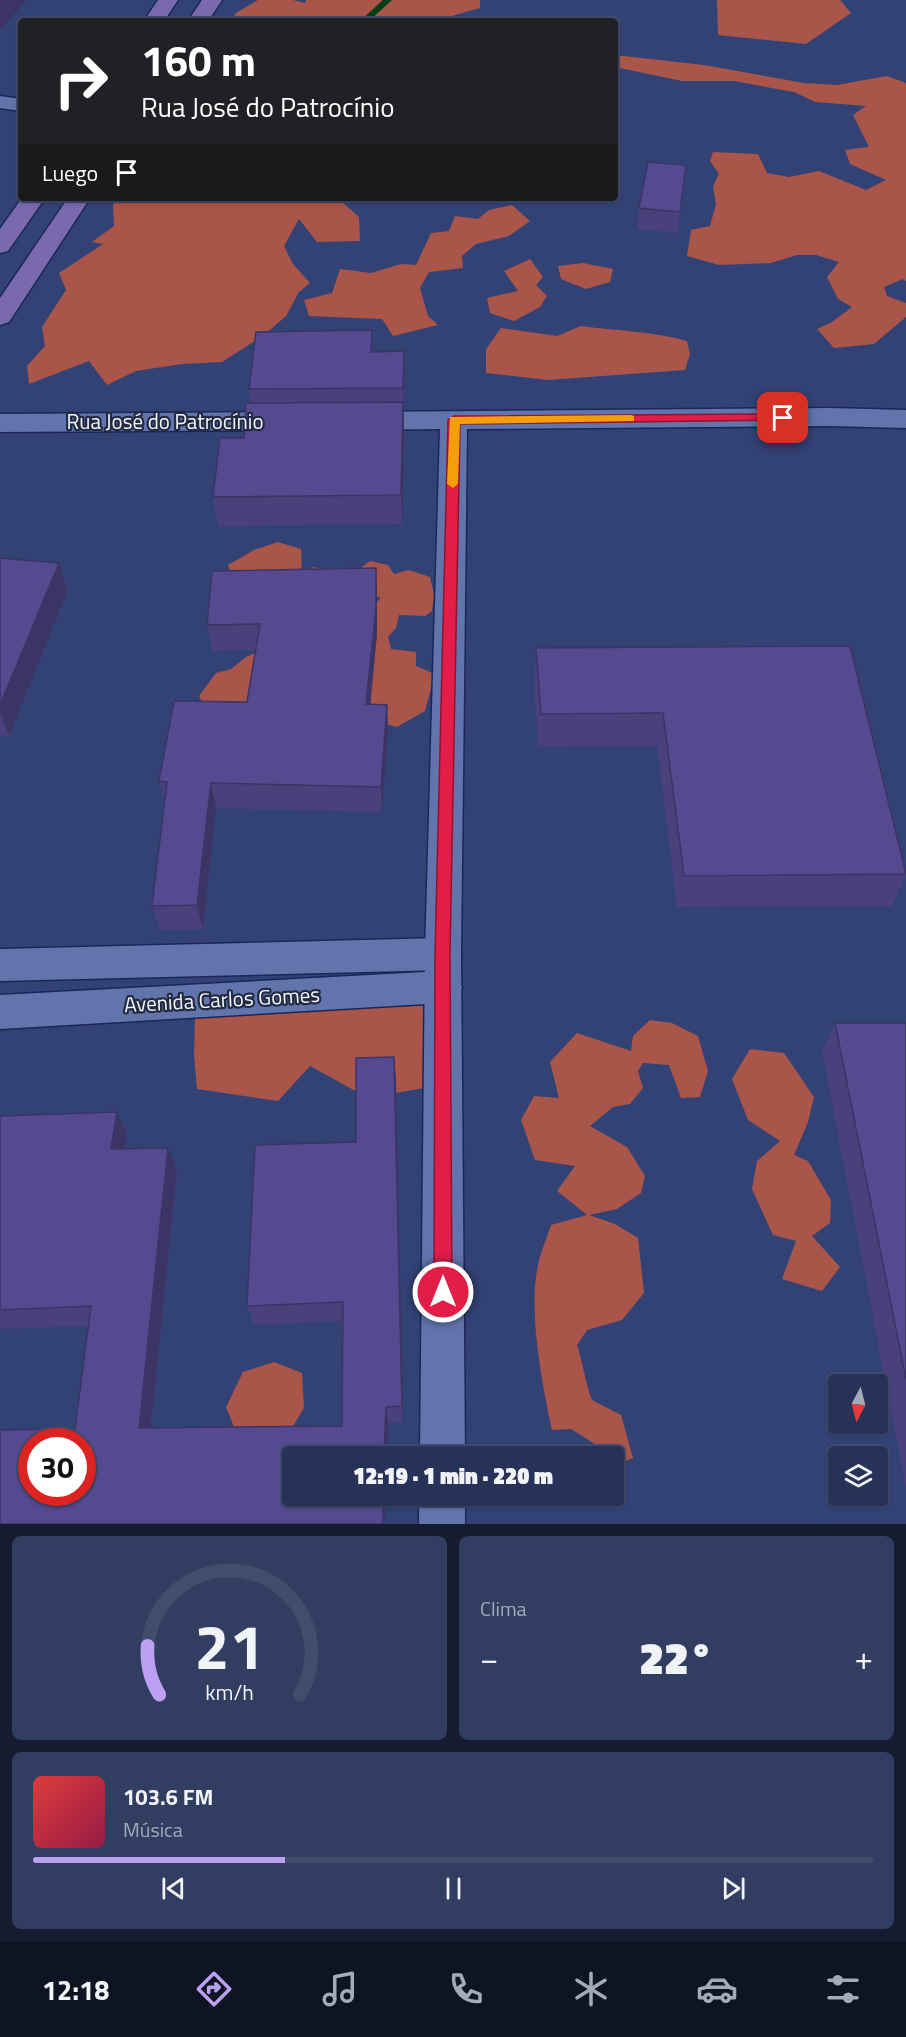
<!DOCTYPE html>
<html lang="es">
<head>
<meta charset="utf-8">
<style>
  :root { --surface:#263258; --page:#323e61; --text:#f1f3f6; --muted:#a4aaba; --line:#424d6e; --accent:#bca0f2 }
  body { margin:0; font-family:"Titillium Web",sans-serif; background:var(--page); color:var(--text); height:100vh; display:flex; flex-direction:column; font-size:22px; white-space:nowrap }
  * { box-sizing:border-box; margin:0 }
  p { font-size:20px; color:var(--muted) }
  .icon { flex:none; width:33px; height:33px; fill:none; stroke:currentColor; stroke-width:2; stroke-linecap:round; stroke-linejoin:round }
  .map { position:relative; height:1524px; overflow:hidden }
  .sheet { display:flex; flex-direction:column; gap:12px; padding:12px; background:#151c30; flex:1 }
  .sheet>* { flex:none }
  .banner { position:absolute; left:18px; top:18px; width:600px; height:183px; border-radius:6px; box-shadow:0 2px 4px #0004,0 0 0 2px var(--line); background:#202124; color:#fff; overflow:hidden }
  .needle { width:39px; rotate:187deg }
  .buttons { position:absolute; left:828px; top:1374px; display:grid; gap:12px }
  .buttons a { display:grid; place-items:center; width:60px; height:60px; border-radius:6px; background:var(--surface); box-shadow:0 2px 4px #0004,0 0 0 2px var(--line); font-size:30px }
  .speed { position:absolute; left:18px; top:1428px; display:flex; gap:12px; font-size:30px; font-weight:700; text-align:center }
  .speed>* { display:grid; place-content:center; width:78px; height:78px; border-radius:50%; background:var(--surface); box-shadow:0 2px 4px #0004,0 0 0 2px var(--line); line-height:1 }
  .speed .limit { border:9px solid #d22; background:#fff; color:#111 }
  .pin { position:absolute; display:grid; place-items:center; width:51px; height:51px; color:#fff; margin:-26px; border-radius:12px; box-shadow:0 3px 9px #0006 }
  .me { position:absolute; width:66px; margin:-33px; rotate:0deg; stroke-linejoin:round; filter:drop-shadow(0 0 4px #0008) }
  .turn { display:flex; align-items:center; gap:21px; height:126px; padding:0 24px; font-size:27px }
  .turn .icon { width:78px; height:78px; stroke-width:2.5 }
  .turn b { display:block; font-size:42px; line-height:51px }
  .then { display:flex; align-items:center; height:57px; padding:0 24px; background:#0003; gap:12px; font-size:22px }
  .big { font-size:45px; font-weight:800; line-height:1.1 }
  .sheet .tile { flex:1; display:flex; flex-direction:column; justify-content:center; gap:9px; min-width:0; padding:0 21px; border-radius:9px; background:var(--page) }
  .sheet .dial { align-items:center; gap:0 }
  .dial svg { height:156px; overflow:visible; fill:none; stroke:var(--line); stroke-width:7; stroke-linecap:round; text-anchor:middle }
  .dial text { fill:var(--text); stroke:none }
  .song { display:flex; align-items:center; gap:18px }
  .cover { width:72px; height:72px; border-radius:9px; background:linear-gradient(135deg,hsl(0 70% 55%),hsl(340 70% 35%)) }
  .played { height:6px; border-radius:3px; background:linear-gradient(90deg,var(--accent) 30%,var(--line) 30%) }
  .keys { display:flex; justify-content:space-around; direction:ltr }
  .heat { display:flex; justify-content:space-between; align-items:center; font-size:33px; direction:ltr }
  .sheet .tiles { flex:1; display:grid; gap:12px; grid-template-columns:1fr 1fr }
  .tile:last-child { grid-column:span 2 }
  .trip { position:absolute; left:282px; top:1446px; width:342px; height:60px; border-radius:6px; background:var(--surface); box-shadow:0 2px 4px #0004,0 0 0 2px var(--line); font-weight:800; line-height:60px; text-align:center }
  .tabs { display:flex; height:96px; justify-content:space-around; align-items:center; background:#0f1423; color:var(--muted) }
  .tabs .icon { width:42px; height:42px }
  .tabs .on { color:var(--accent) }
  .tabs b { font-size:27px; color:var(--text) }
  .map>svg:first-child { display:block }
  .forest { fill:#a9554a }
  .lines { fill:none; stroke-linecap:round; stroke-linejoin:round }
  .stream { fill:#023f17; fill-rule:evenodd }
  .minor-casing { stroke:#1a2758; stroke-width:3 }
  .tertiary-casing { stroke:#1a2758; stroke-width:3 }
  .secondary-casing { stroke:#1a2758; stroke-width:3 }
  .minor { fill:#6174ab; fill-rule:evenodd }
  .tertiary { fill:#6174ab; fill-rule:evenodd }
  .secondary { fill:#7a6aad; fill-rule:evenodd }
  .wall { fill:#49407c }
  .shaded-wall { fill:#3c3465 }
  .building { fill:#554a90; stroke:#3c3465; stroke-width:1.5; fill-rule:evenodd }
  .route { fill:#e11d48; stroke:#92132f; stroke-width:1.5 }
  .slow { fill:#f59e0b }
  .labels { text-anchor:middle; stroke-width:4.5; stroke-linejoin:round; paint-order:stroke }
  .street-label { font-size:21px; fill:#f2f5fb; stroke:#232b42 }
</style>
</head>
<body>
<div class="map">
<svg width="906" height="1524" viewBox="0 0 906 1524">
  <rect width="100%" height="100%" fill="#324275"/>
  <g class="forest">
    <path d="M258,0H293L305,3L306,0H480V8L434,21H231L236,13Z"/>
    <path d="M717,0H840L851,13L806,44L718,35Z"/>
    <path d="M615,55L704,65L804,83L837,85L887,76L906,83V281L903,279L884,287L887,296L906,303V317L874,344L834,348L817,329L832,322L852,307L838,299L827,277L839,262L816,255H797L771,263L719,265L687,256L691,230L710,226L716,204L713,186L719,174L710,161L713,152L758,154L767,173L789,177L819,171L866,190L886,180L850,164L845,150L869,147L853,115L866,106L815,102L794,92L734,81H682L615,67Z"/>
    <path d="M115,198H353L342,202L359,217L360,241L317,242L299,219L284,246L293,264L310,283L299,292L286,316L264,335L222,362L182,364L136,371L107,385L89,361L29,384L27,366L45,346L42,327L66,290L59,273L103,244L92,242L114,226L113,206Z"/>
    <path d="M512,205L530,221L509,236L476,244L462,256L463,268L429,272L420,288L428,316L438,325L393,336L382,319L309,316L304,300L332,293L340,269L371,273L401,264L416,265L431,233L449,231L455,216L478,219L489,210Z"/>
    <path d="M530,259L543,277L536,285L547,296L540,307L514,321L490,313L487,298L518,291L504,271Z"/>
    <path d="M583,263L613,269L610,282L586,289L561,279L558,266Z"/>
    <path d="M581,326C617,331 653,331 687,341L690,354L685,370L548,380L486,373V349L501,328L557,336Z"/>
    <path d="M278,542L301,549L302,574L313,567L342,573L234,583L228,565L254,550Z"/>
    <path d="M370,561L388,565L394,574L409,570L430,577L434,595L432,611L425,616L399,615L396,628L388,637L391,649L416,652V666L435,674L425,711L397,727L268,692L238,713L207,712L199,696L216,673L231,669L246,657L278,643L344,654L377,639L370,627L369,609L381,598L362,590L354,573Z"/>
    <path d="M332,996L420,1002L442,1027L424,1088L368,1098L310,1066L278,1101L197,1089L194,1056L195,1018L218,1004L285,1000L308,1013Z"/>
    <path d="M650,1020L672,1023L698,1036L708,1071L700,1097L681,1098L669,1065L643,1063L638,1071L643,1088L630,1104L613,1107L590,1126L627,1147L645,1176L641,1193L617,1209L589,1215L615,1224L638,1238L644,1293L622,1320L587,1330L577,1345C583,1363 585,1382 592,1400L621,1415L633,1458L617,1465L614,1462V1456H608L595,1444L571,1429L552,1430C542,1384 528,1311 538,1265C541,1251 547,1238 551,1225L587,1215L557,1191L575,1166L535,1160L521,1120L534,1096L559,1098L550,1062L577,1033L631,1051L633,1036Z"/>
    <path d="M750,1049L784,1053L814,1097L808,1122L794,1155L808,1161L831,1200L830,1223L812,1236L840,1267L822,1291L782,1279L796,1241L773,1235L752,1189L757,1161L780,1141L748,1120L732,1079Z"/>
    <path d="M274,1362L302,1373L304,1408L287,1436L236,1432L226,1407L243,1372Z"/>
  </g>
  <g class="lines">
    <path class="stream" d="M383,0H392L369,21H360Z"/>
    <g class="minor-casing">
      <g id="minor">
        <path d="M0,96L21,99V111L0,108Z"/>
        <path d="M830,408L906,410V428L830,426L467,429L461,954L465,1456H420L425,954L440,429L359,430L349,427L346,421L349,415L359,412Z"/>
        <path d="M289,412L299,415L302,421L299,427L289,430L0,432V414Z"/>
        <rect x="419" y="1496" width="46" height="28"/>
      </g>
    </g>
    <g class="tertiary-casing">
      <g id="tertiary">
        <path d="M443,938L456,943L461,954L456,965L443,970L0,981V949Z"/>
        <path d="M443,971L456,975L462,987L456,999L443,1003L0,1029V995Z"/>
      </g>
    </g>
    <g class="secondary-casing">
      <g id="secondary">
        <path d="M158,0H178L164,21H144Z"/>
        <path d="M202,0H222L208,21H188Z"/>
        <path d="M22,198H45L8,251L0,253V229Z"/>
        <path d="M68,198H90L9,322L0,325V298Z"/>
      </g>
    </g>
    <use href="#minor" class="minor"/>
    <use href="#tertiary" class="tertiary"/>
    <use href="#secondary" class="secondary"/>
  </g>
  <g class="wall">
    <path d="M686,165L677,233L637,229L639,208Z"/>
    <path d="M373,352L404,372V409H403L404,431L402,524L218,526L213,497L244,438L251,403L249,389Z"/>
    <path d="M0,558L67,592L9,736L0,735Z"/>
    <path d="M377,594V633L370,704L387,705L388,730L382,812L216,808L203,929H159L152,906L165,804L159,781L247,702L255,650L212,651L207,625Z"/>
    <path d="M850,646L906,873V875L892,906L677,907L657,746L538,747L534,682L536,648Z"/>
    <path d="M835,1023H906V1489L822,1052Z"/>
    <path d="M394,1057L396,1081L403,1422L388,1423L385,1524H0L75,1429L88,1326L0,1329V1116L117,1112L127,1135L125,1149L168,1148L177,1170L151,1428L342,1426L343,1321L254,1325L247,1306L356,1142Z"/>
  </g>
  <g class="shaded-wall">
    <path d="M0,0H26L0,31Z"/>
    <path d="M404,351V409L403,388Z"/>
    <path d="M403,402L404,431L402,524L401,495Z"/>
    <path d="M59,563L67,592L9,736L0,712V705Z"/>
    <path d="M376,568L377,594V633L368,730L366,704Z"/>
    <path d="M387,705L388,730L382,812L381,787Z"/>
    <path d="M211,783L216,808L203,929L197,905Z"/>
    <path d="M394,1057L396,1081L403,1422L402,1406Z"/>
    <path d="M117,1112L127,1135L121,1172L111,1149Z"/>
    <path d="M168,1148L177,1170L149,1444L139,1428Z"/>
    <path d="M386,1407L388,1423L387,1456H384Z"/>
    <path d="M383,1496H386L385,1524H383Z"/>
  </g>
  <g class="building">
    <path d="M648,162L686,165L680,212L639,208Z"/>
    <path d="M372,330L371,352L404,351L403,388L249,389L256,332Z"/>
    <path d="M403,402L401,495L213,497L220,438H244L246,403Z"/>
    <path d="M0,558L59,563L0,705Z"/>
    <path d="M376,568V607L366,704L387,705L381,787L211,783L197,905L152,906L167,782L159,781L174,701L247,702L260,624L207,625L212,571Z"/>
    <path d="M850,646L906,874L684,876L663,713L541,714L536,648Z"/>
    <path d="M835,1023H906V1379Z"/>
    <path d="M394,1057L402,1406L386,1407L384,1456H292V1496H383V1524H0V1430L75,1429L91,1306L0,1310V1116L117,1112L111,1149L168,1148L139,1428L342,1426L343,1302L247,1306L255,1145L356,1142V1058ZM32,1442H82V1492H32Z"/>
  </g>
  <path class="route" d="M783,414L789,418L787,420L460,424L450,954L452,1292L449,1298L443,1301L437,1298L434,1292L435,954L448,420L454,416Z"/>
  <path class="slow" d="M631,415L634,416V421L460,424L458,484L453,488L447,484L450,417Z"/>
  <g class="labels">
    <g class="street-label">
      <text x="165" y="429">Rua José do Patrocínio</text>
      <text transform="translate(222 1000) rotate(-3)" y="7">Avenida Carlos Gomes</text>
    </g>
  </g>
</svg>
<div class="buttons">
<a><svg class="needle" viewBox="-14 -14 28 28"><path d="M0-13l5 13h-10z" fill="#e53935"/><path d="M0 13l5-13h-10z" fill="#a4aaba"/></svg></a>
<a><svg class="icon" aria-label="layers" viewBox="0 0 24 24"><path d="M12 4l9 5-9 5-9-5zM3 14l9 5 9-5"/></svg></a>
</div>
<div class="speed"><div class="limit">30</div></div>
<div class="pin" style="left:783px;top:418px;background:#d93025"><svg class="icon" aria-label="arrive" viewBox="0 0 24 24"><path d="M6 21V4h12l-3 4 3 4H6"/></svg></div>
<svg class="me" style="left:443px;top:1292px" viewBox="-20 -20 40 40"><circle r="17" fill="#e11d48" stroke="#fff" stroke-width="3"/><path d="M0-11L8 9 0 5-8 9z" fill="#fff"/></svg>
<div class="trip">12:19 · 1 min · 220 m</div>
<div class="banner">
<div class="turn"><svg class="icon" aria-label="right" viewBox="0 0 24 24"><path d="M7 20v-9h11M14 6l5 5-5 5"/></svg><div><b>160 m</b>Rua José do Patrocínio</div></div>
<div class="then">Luego<svg class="icon" aria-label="arrive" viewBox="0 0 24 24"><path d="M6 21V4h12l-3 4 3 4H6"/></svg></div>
</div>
</div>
<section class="sheet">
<div class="tiles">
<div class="tile dial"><svg viewBox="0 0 100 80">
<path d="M14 69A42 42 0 1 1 86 69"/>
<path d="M14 69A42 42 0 0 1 8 44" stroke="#bca0f2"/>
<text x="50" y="56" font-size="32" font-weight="700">21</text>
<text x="50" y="72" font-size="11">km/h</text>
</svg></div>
<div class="tile"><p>Clima</p>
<div class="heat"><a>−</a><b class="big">22°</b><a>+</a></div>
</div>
<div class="tile">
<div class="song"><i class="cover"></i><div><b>103.6 FM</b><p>Música</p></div></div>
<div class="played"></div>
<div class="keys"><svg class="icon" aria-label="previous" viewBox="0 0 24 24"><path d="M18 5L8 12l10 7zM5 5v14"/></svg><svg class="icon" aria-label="pause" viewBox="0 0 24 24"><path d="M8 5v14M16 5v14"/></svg><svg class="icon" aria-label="next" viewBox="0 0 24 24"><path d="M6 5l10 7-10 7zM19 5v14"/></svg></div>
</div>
</div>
</section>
<nav class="tabs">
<b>12:18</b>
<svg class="icon on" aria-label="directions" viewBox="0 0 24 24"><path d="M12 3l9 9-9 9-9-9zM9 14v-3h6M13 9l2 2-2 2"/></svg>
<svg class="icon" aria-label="music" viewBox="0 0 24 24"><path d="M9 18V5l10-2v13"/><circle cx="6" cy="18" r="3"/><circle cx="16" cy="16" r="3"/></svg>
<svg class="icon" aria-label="phone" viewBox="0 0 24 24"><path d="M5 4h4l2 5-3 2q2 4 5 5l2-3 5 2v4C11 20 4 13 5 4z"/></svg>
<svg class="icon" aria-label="climate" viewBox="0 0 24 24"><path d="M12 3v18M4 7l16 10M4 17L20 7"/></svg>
<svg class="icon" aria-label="car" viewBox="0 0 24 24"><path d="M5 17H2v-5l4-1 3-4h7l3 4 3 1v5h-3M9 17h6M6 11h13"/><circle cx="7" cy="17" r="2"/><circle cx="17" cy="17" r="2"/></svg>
<svg class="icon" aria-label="filters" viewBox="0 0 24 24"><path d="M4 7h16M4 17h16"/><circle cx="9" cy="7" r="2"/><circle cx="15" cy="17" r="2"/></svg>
</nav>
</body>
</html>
